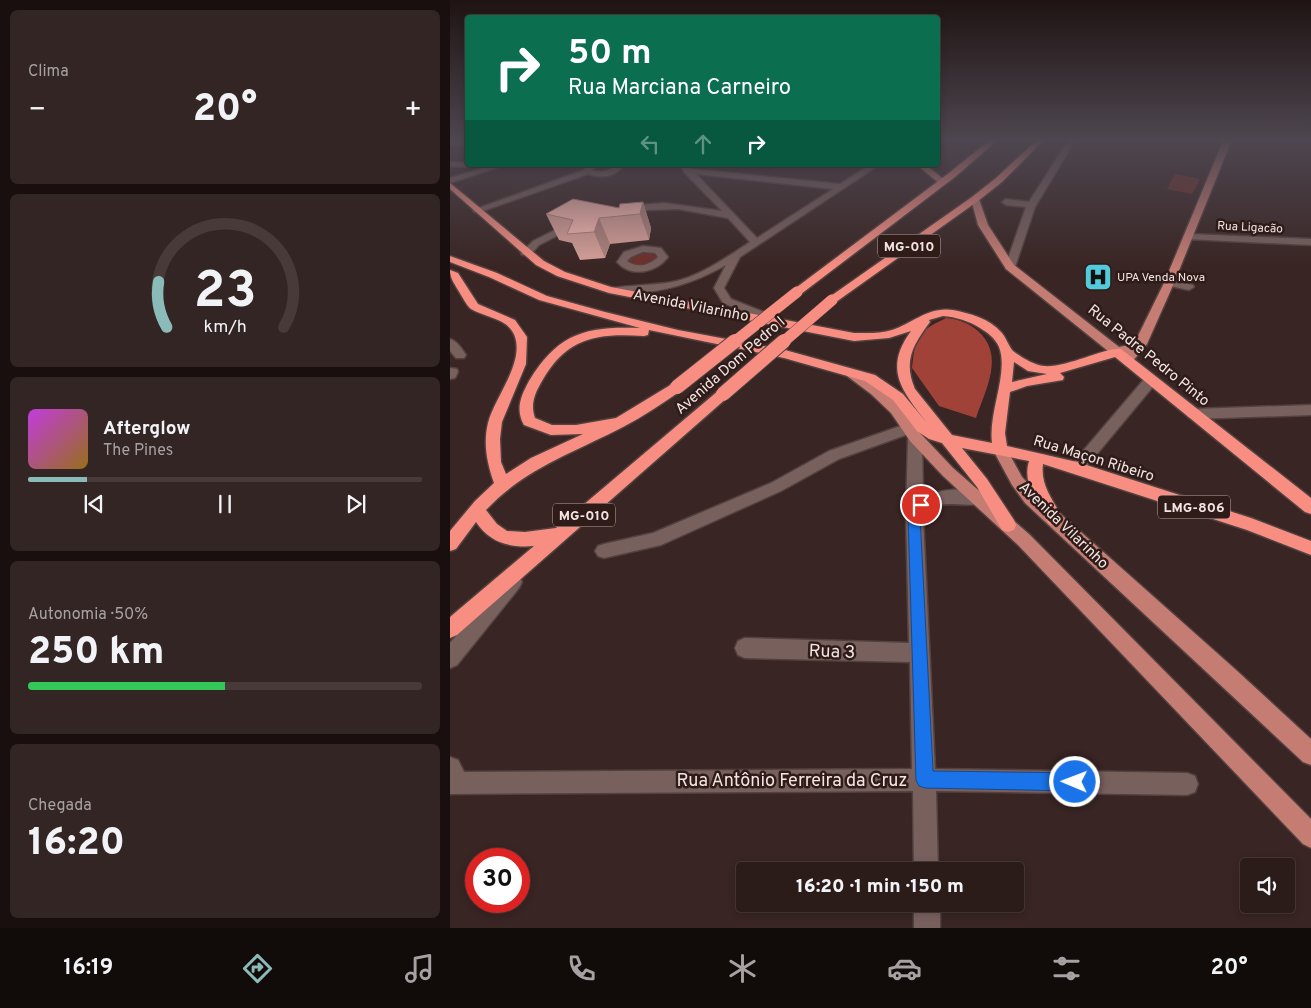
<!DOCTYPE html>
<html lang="pt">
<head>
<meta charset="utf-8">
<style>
  :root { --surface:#2b1c1a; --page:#332523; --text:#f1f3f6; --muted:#a6a1a2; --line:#473a39; --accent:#8bbbb9 }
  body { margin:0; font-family:Overpass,sans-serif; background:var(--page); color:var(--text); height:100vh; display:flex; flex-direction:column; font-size:19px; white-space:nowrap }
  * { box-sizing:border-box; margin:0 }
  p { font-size:16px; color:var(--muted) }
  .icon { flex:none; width:28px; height:28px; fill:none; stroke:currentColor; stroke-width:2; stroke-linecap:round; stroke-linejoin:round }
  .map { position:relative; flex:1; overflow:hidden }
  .panel { display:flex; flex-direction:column; gap:10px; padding:10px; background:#180f0e; width:450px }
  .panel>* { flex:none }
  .guide { position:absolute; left:15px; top:15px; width:475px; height:152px; border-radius:5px; box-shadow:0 2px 8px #0003,0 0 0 1px var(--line); background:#0b6e4f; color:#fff; overflow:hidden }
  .buttons { position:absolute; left:790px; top:858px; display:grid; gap:10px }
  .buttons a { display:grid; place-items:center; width:55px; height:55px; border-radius:5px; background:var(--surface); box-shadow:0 2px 8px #0003,0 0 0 1px var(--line); font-size:25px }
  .speed { position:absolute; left:15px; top:848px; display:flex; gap:10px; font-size:25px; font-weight:700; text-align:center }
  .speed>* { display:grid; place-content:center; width:65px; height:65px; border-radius:50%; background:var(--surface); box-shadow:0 2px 8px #0003,0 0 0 1px var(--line); line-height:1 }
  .speed .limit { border:8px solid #d22; background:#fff; color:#111 }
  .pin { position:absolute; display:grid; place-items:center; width:42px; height:42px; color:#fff; margin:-21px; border:2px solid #fff; border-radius:50%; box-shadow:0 1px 5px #0007 }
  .me { position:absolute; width:55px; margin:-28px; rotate:271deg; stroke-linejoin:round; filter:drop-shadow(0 0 4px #0008) }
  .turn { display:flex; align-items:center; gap:18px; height:105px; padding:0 20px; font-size:22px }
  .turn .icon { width:65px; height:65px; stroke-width:2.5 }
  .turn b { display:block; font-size:35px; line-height:42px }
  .lanes { display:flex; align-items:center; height:48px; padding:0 20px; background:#0003; justify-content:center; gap:25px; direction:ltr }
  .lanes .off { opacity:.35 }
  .big { font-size:38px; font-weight:800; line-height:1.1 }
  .panel .card { flex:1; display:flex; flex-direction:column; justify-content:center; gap:8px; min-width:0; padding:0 18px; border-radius:8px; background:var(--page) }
  .panel .dial { align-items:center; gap:0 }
  .dial svg { height:130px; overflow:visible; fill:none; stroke:var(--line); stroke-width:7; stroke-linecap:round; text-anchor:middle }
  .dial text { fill:var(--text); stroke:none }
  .song { display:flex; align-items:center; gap:15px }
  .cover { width:60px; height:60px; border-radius:8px; background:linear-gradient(135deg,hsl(290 70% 55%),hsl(40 70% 35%)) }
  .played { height:5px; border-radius:2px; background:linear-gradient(90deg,var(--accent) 15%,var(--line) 15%) }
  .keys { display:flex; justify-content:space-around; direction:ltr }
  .heat { display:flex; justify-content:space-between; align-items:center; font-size:28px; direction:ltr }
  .charge { height:8px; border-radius:4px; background:linear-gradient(90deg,#34c759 50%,var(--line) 0) }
  .trip { position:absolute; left:286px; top:862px; width:288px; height:50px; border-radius:5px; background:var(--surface); box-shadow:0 2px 8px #0003,0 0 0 1px var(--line); font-weight:800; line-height:50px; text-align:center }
  .tabs { display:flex; height:80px; justify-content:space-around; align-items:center; background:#110b0a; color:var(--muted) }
  .tabs .icon { width:35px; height:35px }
  .tabs .on { color:var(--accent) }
  .tabs b { font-size:22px; color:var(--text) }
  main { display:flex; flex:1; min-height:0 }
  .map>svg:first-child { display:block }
  .green { fill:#712f29 }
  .water { fill:#a14239 }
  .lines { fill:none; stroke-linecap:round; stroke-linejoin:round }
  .minor-casing { stroke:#52413f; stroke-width:3 }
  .major-casing { stroke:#52413f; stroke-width:3 }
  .highway-casing { stroke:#52413f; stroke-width:3 }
  .minor { fill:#78605d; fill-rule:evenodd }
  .major { fill:#c57c73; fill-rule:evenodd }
  .highway { fill:#f88e82; fill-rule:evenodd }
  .highway-bridge-far1-casing { stroke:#52413f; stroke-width:12; stroke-linecap:butt }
  .highway-bridge-casing { stroke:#52413f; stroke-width:16; stroke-linecap:butt }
  .highway-bridge-far1 { stroke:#f88e82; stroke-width:11 }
  .highway-bridge { stroke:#f88e82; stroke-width:14 }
  .wall { fill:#daa29a }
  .shaded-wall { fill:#b1847d }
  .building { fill:#fdbcb3; stroke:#b1847d }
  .route { fill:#1a73e8; stroke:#114b97 }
  .labels { text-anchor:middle; stroke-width:5; stroke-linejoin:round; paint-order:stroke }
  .far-street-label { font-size:12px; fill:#f2e4e2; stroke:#2f1c19 }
  .far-poi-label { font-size:12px; fill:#f2e4e2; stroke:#2f1c19; text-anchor:start }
  .shield { fill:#2f1c19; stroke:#b8a8a6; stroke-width:1 }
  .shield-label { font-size:14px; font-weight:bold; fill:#f2e4e2 }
  .street-label { font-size:15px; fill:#f2e4e2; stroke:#2f1c19 }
  .near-street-label { font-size:18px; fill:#f2e4e2; stroke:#2f1c19 }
</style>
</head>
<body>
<main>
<section class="panel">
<div class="card"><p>Clima</p>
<div class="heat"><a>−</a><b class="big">20°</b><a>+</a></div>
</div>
<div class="card dial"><svg viewBox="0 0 100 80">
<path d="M14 69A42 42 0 1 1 86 69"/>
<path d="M14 69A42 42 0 0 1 9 41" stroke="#8bbbb9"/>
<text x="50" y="56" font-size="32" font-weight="700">23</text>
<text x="50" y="72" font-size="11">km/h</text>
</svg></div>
<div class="card">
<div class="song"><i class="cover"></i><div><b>Afterglow</b><p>The Pines</p></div></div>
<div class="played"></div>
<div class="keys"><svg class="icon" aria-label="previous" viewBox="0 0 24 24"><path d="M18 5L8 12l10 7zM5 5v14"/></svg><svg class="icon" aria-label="pause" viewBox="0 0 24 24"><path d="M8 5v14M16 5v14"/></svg><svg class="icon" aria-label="next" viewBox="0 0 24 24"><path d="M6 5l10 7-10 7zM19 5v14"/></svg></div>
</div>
<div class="card"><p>Autonomia · 50%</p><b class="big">250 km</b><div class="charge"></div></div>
<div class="card"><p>Chegada</p><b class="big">16:20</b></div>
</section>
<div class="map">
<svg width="861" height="928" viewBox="0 0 861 928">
  <rect width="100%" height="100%" fill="#392523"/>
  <g class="green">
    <path d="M725,174L750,179L742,194L717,189Z"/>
    <path d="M189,252H205L208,258C197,265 189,269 177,261V259Z"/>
  </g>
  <path class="water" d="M496,318C508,319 519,323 528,331C555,355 536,389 526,418L489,406L462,368C466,335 466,333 496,318Z"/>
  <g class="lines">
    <g class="minor-casing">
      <g id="minor">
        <path d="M619,139H626L585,207L565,267L560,270L556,269L555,267L576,207L556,205L552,202L556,199L579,202Z"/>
        <path d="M18,140V144L0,145V141Z"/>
        <path d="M0,162L18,163V165H22L18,167L0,166Z"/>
        <path d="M43,165H55L0,183V178Z"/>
        <path d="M138,165H147L142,170C150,173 159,172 165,165H173C165,178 151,178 138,174L30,212H24L23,210L134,170Z"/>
        <path d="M420,165H429L290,257L274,288L281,299L334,320L336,322L334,324H326L273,303L264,288L276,265C244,283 213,293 176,293C168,293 159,295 154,290C158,286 210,285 222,282C249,277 277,257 300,242L278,218L228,209L171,211V207L174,206L215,203L272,211L235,173L232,168L233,166H239L241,169L390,184ZM246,174L383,189L307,238Z"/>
        <path d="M123,221L126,222V226L89,245L80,255H72L71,253L83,241Z"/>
        <path d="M739,234L861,239V245L736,239L734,237Z"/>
        <path d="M193,246L211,248L218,257C206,273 181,278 167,262L174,252ZM193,252L205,253L208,257C199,265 188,269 177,261L181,257Z"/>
        <path d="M719,280L743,285L744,287L739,290L715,285L714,283Z"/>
        <path d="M0,339C7,341 12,349 16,355L14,358H6L0,351Z"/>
        <path d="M0,368L7,369L8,372L5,378L0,379Z"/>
        <path d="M701,376L707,380L706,383L632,472L627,474L622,472L619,468L622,464L696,377Z"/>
        <path d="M861,405V415L743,419L738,417L736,414L738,411L743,409Z"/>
        <path d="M459,423L464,424L466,428L464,432L389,459L331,491L211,545L154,558L148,556L145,551L148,546L154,544L203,533L321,483L379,451Z"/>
        <path d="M465,432L470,433L472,437L473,497C491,489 515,487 533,493L535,498L533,503C512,509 490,496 473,515L485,769L737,773L745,776L748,784L745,792L737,795L486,791L488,871H464L463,791L0,794V757L8,760L14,772L462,769L460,662L295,658L288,655L285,648L288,641L295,638L459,643L456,515L458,437L460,433Z"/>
        <path d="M63,574L69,576L72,582L69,588L7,665L0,668V643L57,576Z"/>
        <rect x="464" y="904" width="26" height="24"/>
      </g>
    </g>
    <g class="major-casing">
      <g id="major">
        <path d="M774,139H782L724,283L697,344L681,363L677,364L671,360L676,353L667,356L663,355L556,269L528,225L521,199L525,196L529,199L538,225L564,265L669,347L684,344L714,283Z"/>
        <path d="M467,165H476L497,182L490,184Z"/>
        <path d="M402,369L431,388L451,407L470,433L503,468L580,535L861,819V848L853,844L568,545L493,476L460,441L441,413L421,394L397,376L396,373Z"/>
        <path d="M550,445L555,446L572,477L587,493L785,669L861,739V765L853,762L575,503L562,485L543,450L545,446Z"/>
      </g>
    </g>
    <g class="highway-casing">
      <g id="highway">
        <path d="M541,139H549L505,177L351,294H343L342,292L343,290L499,173Z"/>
        <path d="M588,139H595L552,182L528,201L386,302H378L376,300L378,298L522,197L546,178Z"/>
        <path d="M0,183L94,261L115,272L161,287L404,333C416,333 430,334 442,330C463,323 479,306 503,310C519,313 540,319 551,332C556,337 559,347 563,351C571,357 584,365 594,366C617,368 658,346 671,349L861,498V514L855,512L665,357L610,373L614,377L613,380L577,386L560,392L555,433L557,446L627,462L801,518L861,541V555L797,530L593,464C590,486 604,501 613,519L611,524L605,526L599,524C588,504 572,484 579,461L512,448L537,479L564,520L566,525L564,530L558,532L552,530L527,487L492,443L479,439L467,431L443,400L415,381L334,358L199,330L198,335L194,336C147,333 117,337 92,381C85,393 80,404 85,418L102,425H126L166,418L222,384H232L234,387L232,390C213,403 194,416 173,427C125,452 74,469 36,510L47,524L57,531L75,532L106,528L268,391H278L280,394L278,397L7,635L0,638V617L84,546C60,548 40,543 26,522L6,549L0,551V531L25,501L44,483C37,463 33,444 38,423C44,398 74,364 65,337C59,318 36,318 21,309C16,305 12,296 8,290C4,283 0,278 0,270L8,273L28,304L65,320L77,337L76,364L52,422L50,439L51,462L56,474L81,458L133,434L101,435L74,425C65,409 71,396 79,381C108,333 136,326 190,328L89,300L39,277L0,262V256L47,273L97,296L155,312L228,330L335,350L425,375L453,394L477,423C452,391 433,369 461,331L439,338L404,341L159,293L107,276L86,265L0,189ZM493,316C506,317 519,321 530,328C538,333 545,338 549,347C559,373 538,412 542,443L502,435L465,389C453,361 463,345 480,322L479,320ZM564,362L578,371L597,374L562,382Z"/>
      </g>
    </g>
    <use href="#minor" class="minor"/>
    <use href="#major" class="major"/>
    <use href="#highway" class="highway"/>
    <g class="highway-bridge-far1-casing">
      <g id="highway-bridge-far1">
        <path d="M283,343L347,292"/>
        <path d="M332,343L382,300"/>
      </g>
    </g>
    <g class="highway-bridge-casing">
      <g id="highway-bridge">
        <path d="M227,387L285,341"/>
        <path d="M273,394L334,341"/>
      </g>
    </g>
    <use href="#highway-bridge-far1" class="highway-bridge-far1"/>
    <use href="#highway-bridge" class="highway-bridge"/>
  </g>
  <path class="wall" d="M193,202L201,228L199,240L160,244L155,258L130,260L122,243L109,240L96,214L169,208Z"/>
  <g class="shaded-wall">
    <path d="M193,202L201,228L199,240L190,214Z"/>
    <path d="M149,218L160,244L155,258L144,232Z"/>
  </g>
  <path class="building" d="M123,199L169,208L170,204L193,202L190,214L149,218L144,232L117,234L123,220L96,214Z"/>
  <linearGradient id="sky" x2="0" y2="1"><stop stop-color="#1f1413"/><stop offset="0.52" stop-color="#4e4650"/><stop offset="1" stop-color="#4e4650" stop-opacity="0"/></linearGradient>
  <rect width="861" height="269" fill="url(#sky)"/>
  <path class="route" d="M471,500L476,501L477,505L470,516L483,771L625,773L631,776L633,782L631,788L625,791L475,788L469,786L466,780L458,515L467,501Z"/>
  <defs>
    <g id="hospital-square" transform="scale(1.4375)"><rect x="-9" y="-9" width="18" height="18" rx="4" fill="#53cbdb" stroke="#2f1c19"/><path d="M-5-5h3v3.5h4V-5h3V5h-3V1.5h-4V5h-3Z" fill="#111"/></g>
  </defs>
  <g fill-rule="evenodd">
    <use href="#hospital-square" x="648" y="277"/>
  </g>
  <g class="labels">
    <g class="far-street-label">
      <text transform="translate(800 227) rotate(3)" y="4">Rua Ligacão</text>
    </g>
    <g class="far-poi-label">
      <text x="667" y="281">UPA Venda Nova</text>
    </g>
    <g class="shield">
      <rect x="428" y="234.5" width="62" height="23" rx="4"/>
      <rect x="708" y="495.5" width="72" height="23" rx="4"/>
      <rect x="103" y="503.5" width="62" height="23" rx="4"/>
    </g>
    <g class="shield-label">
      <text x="459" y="251">MG-010</text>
      <text x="744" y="512">LMG-806</text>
      <text x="134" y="520">MG-010</text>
    </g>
    <g class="street-label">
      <text transform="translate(241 305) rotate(11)" y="5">Avenida Vilarinho</text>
      <text transform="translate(699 355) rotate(39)" y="5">Rua Padre Pedro Pinto</text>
      <text transform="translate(280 365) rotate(-41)" y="5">Avenida Dom Pedro I</text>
      <text transform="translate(644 458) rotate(17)" y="5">Rua Maçon Ribeiro</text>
      <text transform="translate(614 525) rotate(44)" y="5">Avenida Vilarinho</text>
    </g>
    <g class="near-street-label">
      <text transform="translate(382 651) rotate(2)" y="6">Rua 3</text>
      <text x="342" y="786">Rua Antônio Ferreira da Cruz</text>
    </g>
  </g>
</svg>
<div class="buttons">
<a><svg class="icon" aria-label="sound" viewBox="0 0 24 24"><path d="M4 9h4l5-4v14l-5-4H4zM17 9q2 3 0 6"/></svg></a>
</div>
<div class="speed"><div class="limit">30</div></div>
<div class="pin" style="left:471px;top:505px;background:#d93025"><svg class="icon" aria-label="arrive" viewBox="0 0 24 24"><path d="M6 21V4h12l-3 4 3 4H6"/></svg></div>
<svg class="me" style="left:625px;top:782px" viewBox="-20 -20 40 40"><circle r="17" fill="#1a73e8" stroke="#fff" stroke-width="3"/><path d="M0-11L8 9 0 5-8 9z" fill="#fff"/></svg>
<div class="trip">16:20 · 1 min · 150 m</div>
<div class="guide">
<div class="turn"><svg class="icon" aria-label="right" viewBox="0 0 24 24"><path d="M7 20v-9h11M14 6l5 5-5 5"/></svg><div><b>50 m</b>Rua Marciana Carneiro</div></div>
<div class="lanes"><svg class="icon off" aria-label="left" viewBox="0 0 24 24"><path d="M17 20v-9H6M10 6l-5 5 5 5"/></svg><svg class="icon off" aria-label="ahead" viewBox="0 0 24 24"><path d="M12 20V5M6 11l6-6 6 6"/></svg><svg class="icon" aria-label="right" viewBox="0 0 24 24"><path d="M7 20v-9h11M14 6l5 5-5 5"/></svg></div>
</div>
</div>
</main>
<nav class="tabs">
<b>16:19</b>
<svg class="icon on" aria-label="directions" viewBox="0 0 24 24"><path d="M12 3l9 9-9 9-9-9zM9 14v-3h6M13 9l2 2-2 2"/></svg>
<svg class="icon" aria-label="music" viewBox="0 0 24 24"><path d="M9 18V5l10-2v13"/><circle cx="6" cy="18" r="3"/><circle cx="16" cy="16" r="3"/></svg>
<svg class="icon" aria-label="phone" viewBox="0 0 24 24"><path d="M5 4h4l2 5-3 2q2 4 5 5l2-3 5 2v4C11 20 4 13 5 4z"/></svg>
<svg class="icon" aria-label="climate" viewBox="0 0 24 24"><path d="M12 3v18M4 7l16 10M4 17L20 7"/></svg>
<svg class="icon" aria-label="car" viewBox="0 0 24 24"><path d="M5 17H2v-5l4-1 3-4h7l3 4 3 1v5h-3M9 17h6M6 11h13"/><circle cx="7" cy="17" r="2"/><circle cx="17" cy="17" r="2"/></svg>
<svg class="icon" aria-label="filters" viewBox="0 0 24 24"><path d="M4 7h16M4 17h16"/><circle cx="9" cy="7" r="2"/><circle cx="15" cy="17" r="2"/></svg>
<b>20°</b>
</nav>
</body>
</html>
